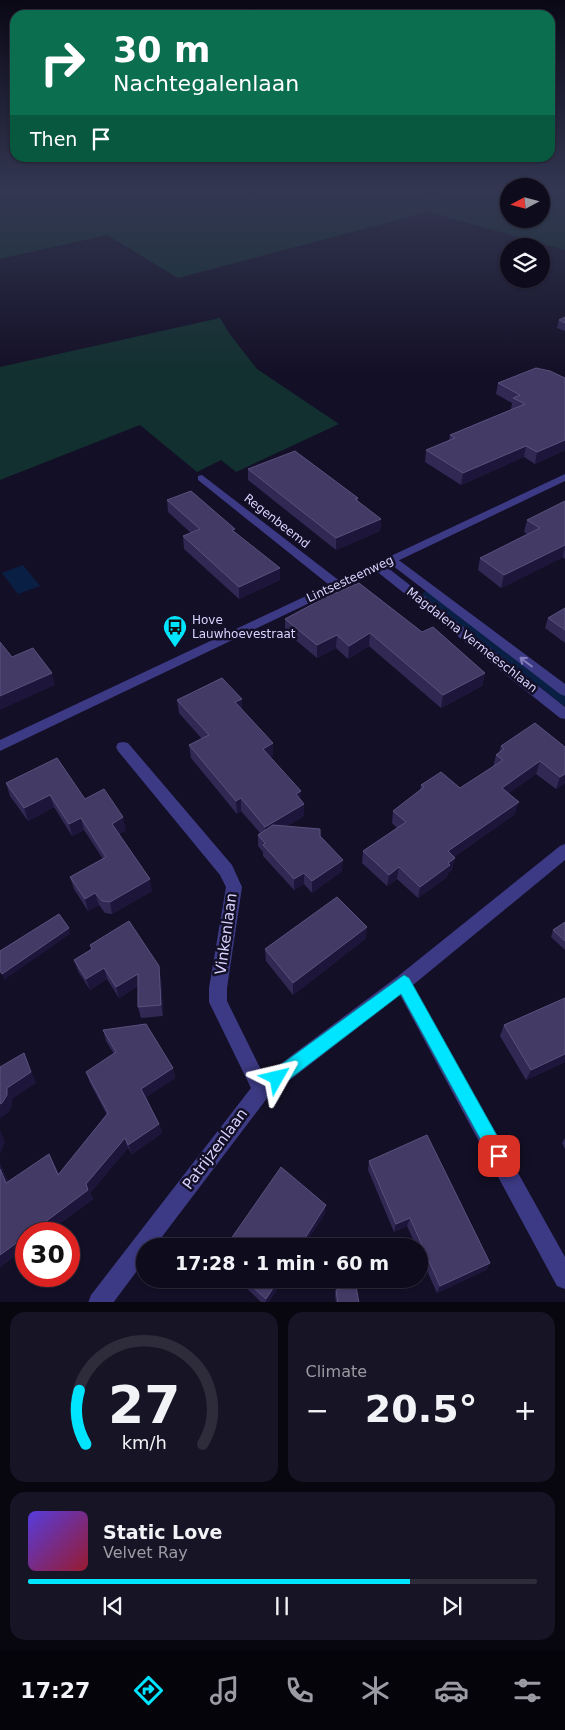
<!DOCTYPE html>
<html lang="en">
<head>
<meta charset="utf-8">
<style>
  :root { --surface:#0e0b1c; --page:#171425; --text:#f1f3f6; --muted:#9b9ba3; --line:#2e2b3b; --accent:#00e5ff }
  body { margin:0; font-family:"DejaVu Sans",sans-serif; background:var(--page); color:var(--text); height:100vh; display:flex; flex-direction:column; font-size:19px; white-space:nowrap }
  * { box-sizing:border-box; margin:0 }
  p { font-size:16px; color:var(--muted) }
  .icon { flex:none; width:28px; height:28px; fill:none; stroke:currentColor; stroke-width:2; stroke-linecap:round; stroke-linejoin:round }
  .map { position:relative; height:1302px; overflow:hidden }
  .sheet { display:flex; flex-direction:column; gap:10px; padding:10px; background:#08060f; flex:1 }
  .sheet>* { flex:none }
  .hud { position:absolute; left:10px; top:10px; width:545px; height:152px; border-radius:15px; box-shadow:0 1px 4px #0004,0 0 0 1px var(--line); background:#0b6e4f; color:#fff; overflow:hidden }
  .needle { width:32px; rotate:263deg }
  .tools { position:absolute; left:500px; top:178px; display:grid; gap:10px }
  .tools a { display:grid; place-items:center; width:50px; height:50px; border-radius:50%; background:var(--surface); box-shadow:0 1px 4px #0004,0 0 0 1px var(--line); font-size:25px }
  .speed { position:absolute; left:15px; top:1222px; display:flex; gap:10px; font-size:25px; font-weight:700; text-align:center }
  .speed>* { display:grid; place-content:center; width:65px; height:65px; border-radius:50%; background:var(--surface); box-shadow:0 1px 4px #0004,0 0 0 1px var(--line); line-height:1 }
  .speed .limit { border:8px solid #d22; background:#fff; color:#111 }
  .pin { position:absolute; display:grid; place-items:center; width:42px; height:42px; color:#fff; margin:-21px; border-radius:10px; box-shadow:0 2px 8px #0006 }
  .me { position:absolute; width:55px; margin:-28px; rotate:53deg; stroke-linejoin:round; filter:drop-shadow(0 0 4px #0008) }
  .turn { display:flex; align-items:center; gap:18px; height:105px; padding:0 20px; font-size:22px }
  .turn .icon { width:65px; height:65px; stroke-width:2.5 }
  .turn b { display:block; font-size:35px; line-height:42px }
  .then { display:flex; align-items:center; height:48px; padding:0 20px; background:#0003; gap:10px; font-size:19px }
  .big { font-size:38px; font-weight:700; line-height:1.1 }
  .sheet .widget { flex:1; display:flex; flex-direction:column; justify-content:center; gap:8px; min-width:0; padding:0 18px; border-radius:15px; background:var(--page) }
  .sheet .dial { align-items:center; gap:0 }
  .dial svg { height:130px; overflow:visible; fill:none; stroke:var(--line); stroke-width:7; stroke-linecap:round; text-anchor:middle }
  .dial text { fill:var(--text); stroke:none }
  .song { display:flex; align-items:center; gap:15px }
  .cover { width:60px; height:60px; border-radius:8px; background:linear-gradient(135deg,hsl(250 70% 55%),hsl(350 70% 35%)) }
  .played { height:5px; border-radius:2px; background:linear-gradient(90deg,var(--accent) 75%,var(--line) 75%) }
  .keys { display:flex; justify-content:space-around; direction:ltr }
  .heat { display:flex; justify-content:space-between; align-items:center; font-size:28px; direction:ltr }
  .sheet .tiles { flex:1; display:grid; gap:10px; grid-template-columns:1fr 1fr }
  .widget:last-child { grid-column:span 2 }
  .trip { position:absolute; left:136px; top:1238px; width:292px; height:50px; border-radius:25px; background:var(--surface); box-shadow:0 1px 4px #0004,0 0 0 1px var(--line); font-weight:700; line-height:50px; text-align:center }
  .tab-bar { display:flex; height:80px; justify-content:space-around; align-items:center; background:#06040b; color:var(--muted) }
  .tab-bar .icon { width:35px; height:35px }
  .tab-bar .active { color:var(--accent) }
  .tab-bar b { font-size:22px; color:var(--text) }
  .map>svg:first-child { display:block }
  .green { fill:#12302f }
  .water { fill:#0a1f44 }
  .lines { fill:none; stroke-linecap:round; stroke-linejoin:round }
  .stream-far2 { stroke:#0a1f44; stroke-width:4.5 }
  .stream-far1 { stroke:#0a1f44; stroke-width:7 }
  .stream { stroke:#0a1f44; stroke-width:9 }
  .minor { fill:#3d3a85; fill-rule:evenodd }
  .tertiary { fill:#3d3a85; fill-rule:evenodd }
  .wall { fill:#312854 }
  .shaded-wall { fill:#1d163a }
  .building { fill:#433a66; stroke:#5a527e }
  .oneway { stroke:#837fbc }
  .route { fill:#00e5ff; stroke:#0095a6 }
  .labels { text-anchor:middle; stroke-width:5; stroke-linejoin:round; paint-order:stroke }
  .street-label { font-size:12px; fill:#d9d4ff; stroke:#130f26 }
  .poi-label { font-size:12px; fill:#d9d4ff; stroke:#130f26; text-anchor:start }
  .near-street-label { font-size:15px; fill:#d9d4ff; stroke:#130f26 }
</style>
</head>
<body>
<div class="map">
<svg width="565" height="1303" viewBox="0 0 565 1303">
  <rect width="100%" height="100%" fill="#130f26"/>
  <g class="green">
    <path d="M0,193H388L397,202L438,193H509V219H541V193H565V250L428,212L178,278L107,235L0,259Z"/>
    <path d="M220,318L229,333L257,369L339,424L236,472L221,460L197,472L140,425L0,480V367Z"/>
  </g>
  <path class="water" d="M23,565L40,586L18,594L2,573Z"/>
  <g class="lines">
    <path class="stream-far2" d="M388,193L397,202"/>
    <path class="stream-far1" d="M426,595L549,689"/>
    <path class="stream" d="M547,687L565,701"/>
    <g class="minor">
      <path d="M202,475L341,582L343,585L341,588H333L198,480V476Z"/>
      <path d="M392,557L396,558L565,684V696L560,694L388,562L386,560Z"/>
      <path d="M379,563L383,564L565,707V719L560,718L375,570L373,567L375,564Z"/>
      <path d="M123,742L128,743L232,865L242,887L227,988V1001L264,1076L397,977L560,846L565,844V860L413,985L565,1257V1289L557,1286L400,995L268,1097L155,1246H145V1260L113,1303H88L91,1295L251,1088L209,1002V988L226,887L220,875L118,751L116,747L118,743Z"/>
    </g>
    <path class="tertiary" d="M565,474V481L0,751V740Z"/>
  </g>
  <g class="wall">
    <path d="M565,317V331L557,328L559,320Z"/>
    <path d="M565,378V450L535,464L524,457L461,485L425,462L426,450L449,440L450,435L512,409H511L512,403L496,394L498,383Z"/>
    <path d="M248,469L358,498V502L381,519L380,531L336,550L248,480Z"/>
    <path d="M167,500L235,532L280,580L239,599L184,549L183,536L191,533L168,512Z"/>
    <path d="M565,501V559L563,557L501,588L478,570L480,558L527,534L524,532L527,520Z"/>
    <path d="M565,608V643L545,628L548,618Z"/>
    <path d="M285,619L422,632L485,673L482,686L441,708L369,646L348,659L336,648L317,658L285,631Z"/>
    <path d="M242,699V711L273,756L270,757L304,804V816L287,826L320,836L342,871L312,893L304,884L294,890L263,856V852L258,846V835L260,833L241,811L237,814L191,758L189,745L202,739L179,713L177,700Z"/>
    <path d="M501,746L565,747V783L556,789L536,774L509,793L515,814L454,857L452,870L448,873L447,877L418,898L397,879L387,886L362,863L363,851L397,828L392,823L393,811L420,790L421,785L460,788L493,767L496,755L499,752Z"/>
    <path d="M6,783L85,799L126,830L119,834L152,891L112,914L105,913L99,905L88,911L74,889L70,877L103,859L84,830L72,836L54,807L28,821L10,796Z"/>
    <path d="M565,922V950L551,937L553,930Z"/>
    <path d="M367,927L365,939L293,995L266,961L265,949Z"/>
    <path d="M90,945L161,977L163,1016L141,1018L138,1007V986L119,998L107,979L90,990L78,971L74,960L92,949Z"/>
    <path d="M565,998V1062L526,1080L500,1036L504,1025Z"/>
    <path d="M103,1030L173,1068L175,1078L146,1097L159,1124L162,1133L132,1154L128,1148L90,1193L93,1199L45,1234H26V1248L0,1267V1164L8,1182L49,1154L59,1174L107,1115L90,1083L86,1072L114,1054L106,1041Z"/>
    <path d="M565,1138V1149L562,1143Z"/>
    <path d="M369,1161L490,1263L486,1270L437,1293L420,1255V1246H416L407,1226L394,1232L368,1170Z"/>
    <path d="M237,1279H284L268,1303H262Z"/>
    <path d="M336,1290L359,1303H336L335,1294Z"/>
  </g>
  <g class="shaded-wall">
    <path d="M565,440V450L535,464L537,452Z"/>
    <path d="M526,446L524,457L461,485L463,473Z"/>
    <path d="M381,519L380,531L336,550V538Z"/>
    <path d="M565,545L563,557L501,588L504,575Z"/>
    <path d="M280,568V580L239,599V587Z"/>
    <path d="M370,633L369,646L348,659L349,646Z"/>
    <path d="M337,635L336,648L317,658V645Z"/>
    <path d="M52,673L55,685L0,710V696Z"/>
    <path d="M485,673L482,686L441,708L443,695Z"/>
    <path d="M242,699V712L235,702Z"/>
    <path d="M273,743V756L263,761V749Z"/>
    <path d="M540,761L536,774L499,800L502,788Z"/>
    <path d="M565,774V783L556,789L560,777Z"/>
    <path d="M301,791L300,804L296,794Z"/>
    <path d="M50,795L54,807L28,821L24,808Z"/>
    <path d="M241,798V811L237,814L236,801Z"/>
    <path d="M519,802L515,814L445,863L448,851Z"/>
    <path d="M304,804V816L265,839V827Z"/>
    <path d="M123,817L126,830L114,836L112,824Z"/>
    <path d="M81,818L84,830L72,836L69,824Z"/>
    <path d="M455,858L452,870L448,873L447,877L418,898L420,887Z"/>
    <path d="M343,860L342,871L312,893V881Z"/>
    <path d="M399,867L397,879L387,886L389,875Z"/>
    <path d="M304,873V884L294,890V879Z"/>
    <path d="M150,879L152,891L112,914L110,902Z"/>
    <path d="M95,893L99,905L88,911L85,899Z"/>
    <path d="M367,927L365,939L293,995V983Z"/>
    <path d="M69,928L70,934L4,980L2,974Z"/>
    <path d="M159,966L161,977L163,1016L161,1005Z"/>
    <path d="M104,968L107,979L90,990L86,979Z"/>
    <path d="M138,974L141,984L119,998L116,987Z"/>
    <path d="M24,1053L36,1083L12,1099V1106L8,1113L0,1118V1104L7,1088Z"/>
    <path d="M565,1054V1062L526,1080L531,1070Z"/>
    <path d="M173,1068L175,1078L144,1099L141,1089Z"/>
    <path d="M159,1124L162,1133L132,1154L128,1145Z"/>
    <path d="M0,1130L5,1142L0,1154Z"/>
    <path d="M125,1138L128,1148L90,1193L93,1199L45,1234H29L86,1184Z"/>
    <path d="M0,1164L12,1192L6,1183L0,1169Z"/>
    <path d="M326,1205L325,1214L304,1246H300Z"/>
    <path d="M410,1218L407,1226L394,1232L396,1224Z"/>
    <path d="M26,1236V1248L0,1267V1255Z"/>
    <path d="M490,1263L486,1270L437,1293L440,1286Z"/>
    <path d="M279,1279H284L268,1303H266V1299Z"/>
  </g>
  <g class="building">
    <path d="M565,317V323L559,320Z"/>
    <path d="M536,368L550,371L565,378V440L537,452L526,446L463,473L426,450L455,438L450,435L525,404L513,398L520,395L498,383Z"/>
    <path d="M295,451L358,498L355,499L381,519L336,538L248,469Z"/>
    <path d="M191,491L235,529L232,530L280,568L239,587L183,536L200,529L167,500Z"/>
    <path d="M565,501V545L504,575L480,558L540,528L527,520Z"/>
    <path d="M359,583L422,632L433,627L485,673L443,695L370,633L349,646L337,635L317,645L285,619L324,598Z"/>
    <path d="M565,608V630L548,618Z"/>
    <path d="M0,642L12,657L33,648L52,673L0,696Z"/>
    <path d="M222,678L242,699L235,702L273,743L263,749L301,791L296,794L304,804L265,827L241,798L236,801L189,745L209,735L177,700Z"/>
    <path d="M535,723L565,747V774L560,777L540,761L502,788L519,802L448,851L455,858L448,863L450,865L420,887L399,867L389,875L363,851L406,822L393,811L424,787L421,785L441,772L460,788L503,760L496,755L504,749L501,746Z"/>
    <path d="M57,758L85,799L104,789L123,817L112,824L150,879L110,902L102,901L95,893L85,899L70,877L106,857L81,818L69,824L50,795L24,808L6,783Z"/>
    <path d="M273,825L320,829V836L343,860L312,881L304,873L294,879L263,845L265,843L258,835Z"/>
    <path d="M337,897L367,927L293,983L265,949Z"/>
    <path d="M59,914L69,928L2,974L0,971V951Z"/>
    <path d="M129,921L159,966L161,1005L138,1007V974L116,987L104,968L86,979L74,960L92,949L90,945Z"/>
    <path d="M565,922V941L553,930Z"/>
    <path d="M565,998V1054L531,1070L504,1025Z"/>
    <path d="M146,1024L173,1068L141,1089L159,1124L128,1145L125,1138L86,1184L88,1190L29,1234H26V1236L0,1255V1169L6,1183L49,1154L58,1175L108,1113L86,1072L116,1052L103,1030Z"/>
    <path d="M24,1053L31,1072L7,1088V1095L2,1103L0,1104V1067Z"/>
    <path d="M427,1135L490,1263L440,1286L410,1218L396,1224L369,1161Z"/>
    <path d="M281,1167L326,1205L300,1246H226Z"/>
    <path d="M244,1279H279L266,1299Z"/>
    <path d="M356,1286L359,1303H338L336,1290Z"/>
  </g>
  <defs><path id="oneway-shaft" d="M-6 0H5M1.5-3L5.5 0L1.5 3" fill="none" stroke-width="1.6" stroke-linecap="round" stroke-linejoin="round" transform="scale(1.25)"/></defs>
  <use class="oneway" href="#oneway-shaft" transform="translate(526 662) rotate(-143)"/>
  <linearGradient id="sky" x2="0" y2="1"><stop stop-color="#0a0815"/><stop offset="0.51" stop-color="#333752"/><stop offset="1" stop-color="#333752" stop-opacity="0"/></linearGradient>
  <rect width="565" height="375" fill="url(#sky)"/>
  <path class="route" d="M404,975L409,978L505,1150L508,1156L505,1162L499,1165L493,1162L401,994L283,1084L277,1086L271,1084L268,1078L271,1072Z"/>
  <defs>
    <g id="bus-pin" transform="scale(1.25)"><path d="M0 17L-7.5 6A9.5 9.5 0 1 1 7.5 6Z" fill="#00e5ff" stroke="#130f26"/><path d="M-5-6H5V4H4V6H2V4H-2V6H-4V4H-5ZM-3.5-4V0h7V-4ZM-3.5 1.2v1.5H-2V1.2ZM2 1.2v1.5H3.5V1.2Z" fill="#111"/></g>
  </defs>
  <g fill-rule="evenodd">
    <use href="#bus-pin" x="175" y="627"/>
  </g>
  <g class="labels">
    <g class="street-label">
      <text transform="translate(277 521) rotate(38)" y="4">Regenbeemd</text>
      <text transform="translate(350 579) rotate(-25)" y="4">Lintsesteenweg</text>
      <text transform="translate(472 640) rotate(38)" y="4">Magdalena Vermeeschlaan</text>
    </g>
    <g class="poi-label">
      <text x="192" y="624">Hove<tspan x="192" dy="14">Lauwhoevestraat</tspan></text>
    </g>
    <g class="near-street-label">
      <text transform="translate(226 934) rotate(-82)" y="5">Vinkenlaan</text>
      <text transform="translate(215 1149) rotate(-53)" y="5">Patrijzenlaan</text>
    </g>
  </g>
</svg>
<div class="tools">
<a><svg class="needle" viewBox="-14 -14 28 28"><path d="M0-13l5 13h-10z" fill="#e53935"/><path d="M0 13l5-13h-10z" fill="#9b9ba3"/></svg></a>
<a><svg class="icon" aria-label="layers" viewBox="0 0 24 24"><path d="M12 4l9 5-9 5-9-5zM3 14l9 5 9-5"/></svg></a>
</div>
<div class="speed"><div class="limit">30</div></div>
<div class="pin" style="left:499px;top:1156px;background:#d93025"><svg class="icon" aria-label="arrive" viewBox="0 0 24 24"><path d="M6 21V4h12l-3 4 3 4H6"/></svg></div>
<svg class="me" style="left:277px;top:1078px" viewBox="-20 -20 40 40"><path d="M0-17L14 15 0 8-14 15z" fill="#00e5ff" stroke="#fff" stroke-width="4"/></svg>
<div class="trip">17:28 · 1 min · 60 m</div>
<div class="hud">
<div class="turn"><svg class="icon" aria-label="right" viewBox="0 0 24 24"><path d="M7 20v-9h11M14 6l5 5-5 5"/></svg><div><b>30 m</b>Nachtegalenlaan</div></div>
<div class="then">Then<svg class="icon" aria-label="arrive" viewBox="0 0 24 24"><path d="M6 21V4h12l-3 4 3 4H6"/></svg></div>
</div>
</div>
<section class="sheet">
<div class="tiles">
<div class="widget dial"><svg viewBox="0 0 100 80">
<path d="M14 69A42 42 0 1 1 86 69"/>
<path d="M14 69A42 42 0 0 1 10 36" stroke="#00e5ff"/>
<text x="50" y="56" font-size="32" font-weight="700">27</text>
<text x="50" y="72" font-size="11">km/h</text>
</svg></div>
<div class="widget"><p>Climate</p>
<div class="heat"><a>−</a><b class="big">20.5°</b><a>+</a></div>
</div>
<div class="widget">
<div class="song"><i class="cover"></i><div><b>Static Love</b><p>Velvet Ray</p></div></div>
<div class="played"></div>
<div class="keys"><svg class="icon" aria-label="previous" viewBox="0 0 24 24"><path d="M18 5L8 12l10 7zM5 5v14"/></svg><svg class="icon" aria-label="pause" viewBox="0 0 24 24"><path d="M8 5v14M16 5v14"/></svg><svg class="icon" aria-label="next" viewBox="0 0 24 24"><path d="M6 5l10 7-10 7zM19 5v14"/></svg></div>
</div>
</div>
</section>
<nav class="tab-bar">
<b>17:27</b>
<svg class="icon active" aria-label="directions" viewBox="0 0 24 24"><path d="M12 3l9 9-9 9-9-9zM9 14v-3h6M13 9l2 2-2 2"/></svg>
<svg class="icon" aria-label="music" viewBox="0 0 24 24"><path d="M9 18V5l10-2v13"/><circle cx="6" cy="18" r="3"/><circle cx="16" cy="16" r="3"/></svg>
<svg class="icon" aria-label="phone" viewBox="0 0 24 24"><path d="M5 4h4l2 5-3 2q2 4 5 5l2-3 5 2v4C11 20 4 13 5 4z"/></svg>
<svg class="icon" aria-label="climate" viewBox="0 0 24 24"><path d="M12 3v18M4 7l16 10M4 17L20 7"/></svg>
<svg class="icon" aria-label="car" viewBox="0 0 24 24"><path d="M5 17H2v-5l4-1 3-4h7l3 4 3 1v5h-3M9 17h6M6 11h13"/><circle cx="7" cy="17" r="2"/><circle cx="17" cy="17" r="2"/></svg>
<svg class="icon" aria-label="filters" viewBox="0 0 24 24"><path d="M4 7h16M4 17h16"/><circle cx="9" cy="7" r="2"/><circle cx="15" cy="17" r="2"/></svg>
</nav>
</body>
</html>
